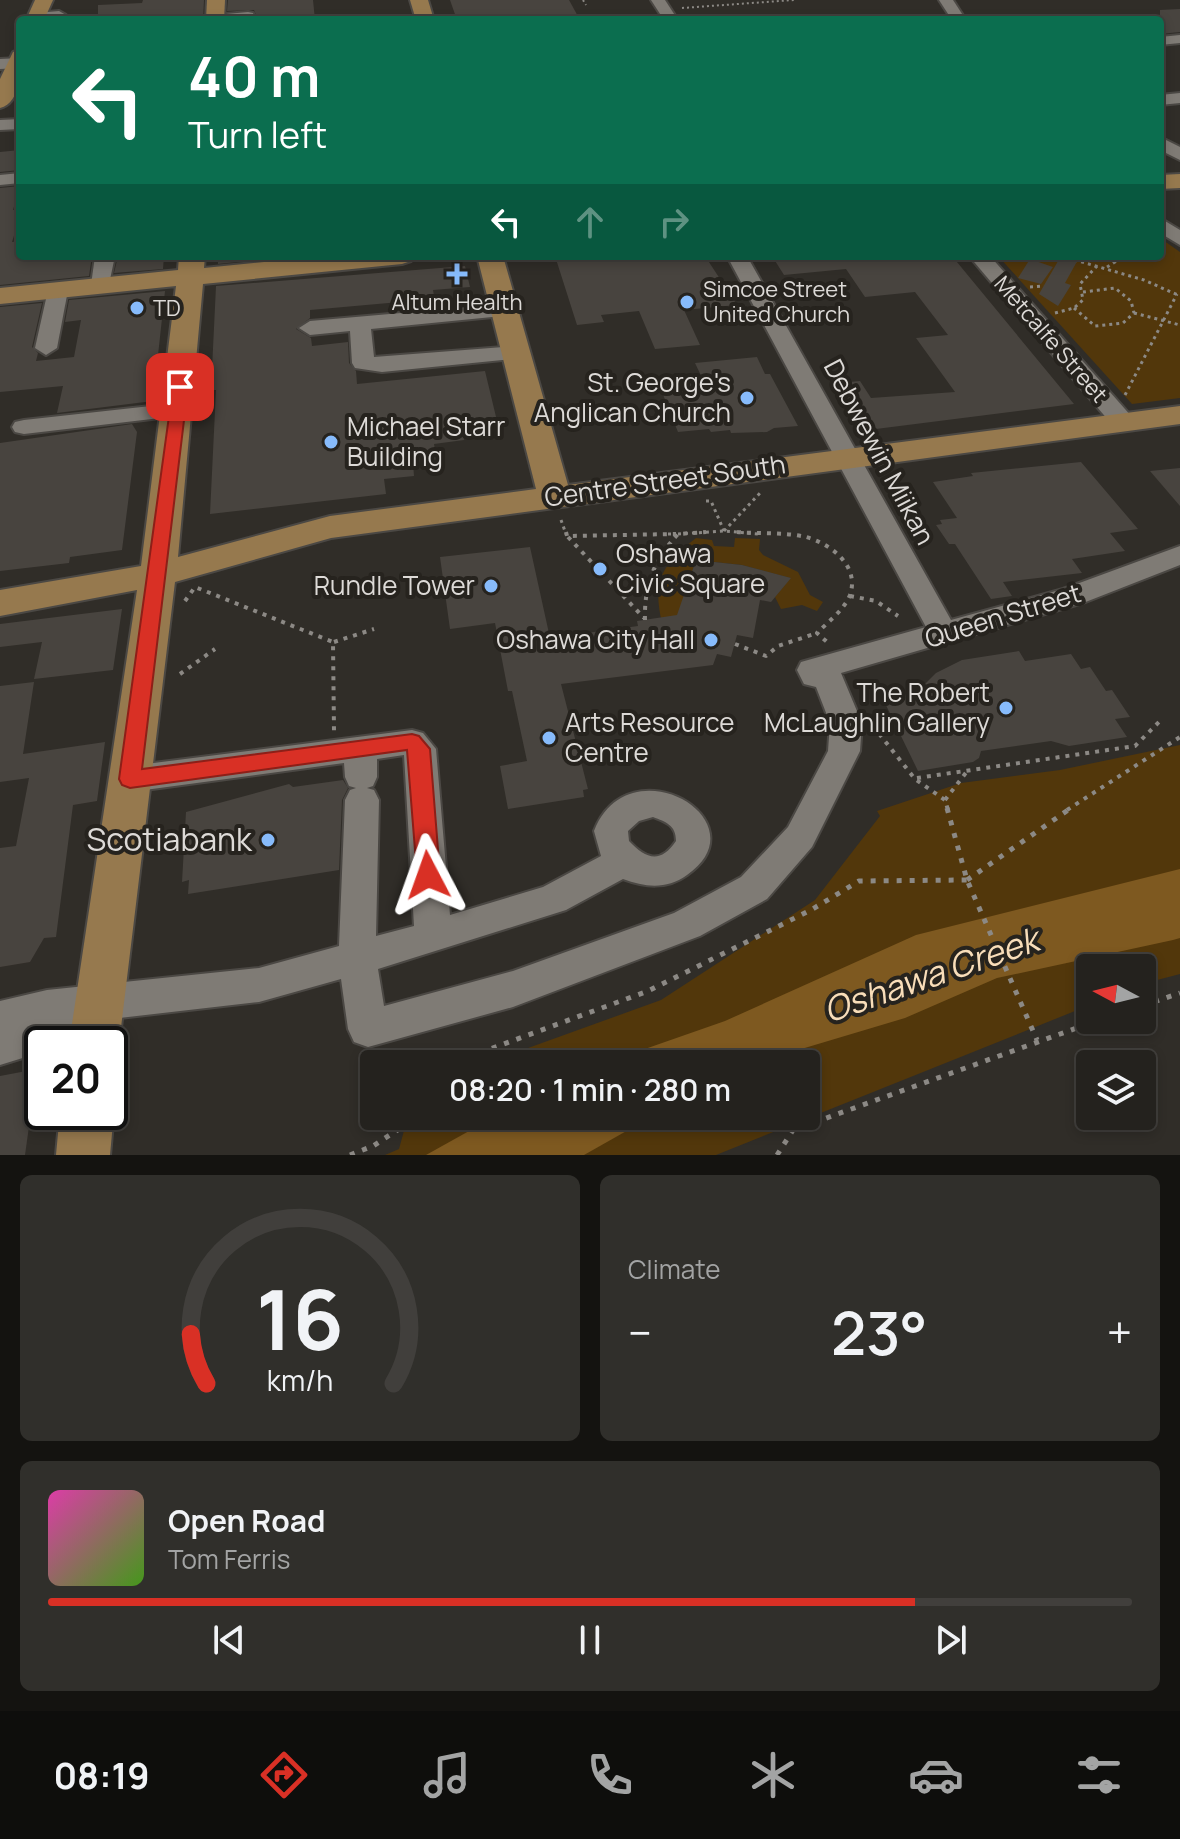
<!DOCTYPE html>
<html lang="en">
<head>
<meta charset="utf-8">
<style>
  :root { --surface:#24221e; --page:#302f2b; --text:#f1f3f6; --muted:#a3a4a4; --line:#413f3c; --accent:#d93025 }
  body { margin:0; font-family:Manrope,sans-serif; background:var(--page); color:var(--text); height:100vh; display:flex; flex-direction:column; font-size:30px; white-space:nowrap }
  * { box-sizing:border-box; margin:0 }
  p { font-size:26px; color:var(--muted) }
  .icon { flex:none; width:44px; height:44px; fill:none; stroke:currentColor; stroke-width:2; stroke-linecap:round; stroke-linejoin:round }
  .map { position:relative; height:1155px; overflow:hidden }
  .panel { display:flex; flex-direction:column; gap:20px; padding:20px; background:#141310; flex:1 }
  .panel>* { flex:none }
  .top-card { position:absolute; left:16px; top:16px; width:1148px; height:244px; border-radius:8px; box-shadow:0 4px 12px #0003,0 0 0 2px var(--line); background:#0b6e4f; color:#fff; overflow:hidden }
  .needle { width:52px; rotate:277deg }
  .buttons { position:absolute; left:1076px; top:954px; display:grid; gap:16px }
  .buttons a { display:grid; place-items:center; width:80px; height:80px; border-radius:8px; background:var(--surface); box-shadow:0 4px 12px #0003,0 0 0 2px var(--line); font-size:40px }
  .speed { position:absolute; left:24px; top:1026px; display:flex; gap:16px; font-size:40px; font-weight:700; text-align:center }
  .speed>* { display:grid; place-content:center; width:104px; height:104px; border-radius:50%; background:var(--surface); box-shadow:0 4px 12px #0003,0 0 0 2px var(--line); line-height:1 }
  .speed .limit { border:4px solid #111; border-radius:12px; background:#fff; color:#111 }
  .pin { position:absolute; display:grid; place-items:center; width:68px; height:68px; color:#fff; margin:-34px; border-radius:16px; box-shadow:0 4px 12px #0006 }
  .me { position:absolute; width:88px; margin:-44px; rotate:356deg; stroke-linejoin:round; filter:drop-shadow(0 0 6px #0008) }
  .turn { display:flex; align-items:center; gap:28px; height:168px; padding:0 40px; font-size:36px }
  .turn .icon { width:104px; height:104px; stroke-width:2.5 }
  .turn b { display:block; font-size:56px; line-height:68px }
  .lanes { display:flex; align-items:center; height:76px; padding:0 40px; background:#0003; justify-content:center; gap:40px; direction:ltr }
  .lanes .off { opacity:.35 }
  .big { font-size:60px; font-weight:600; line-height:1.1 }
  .panel .widget { flex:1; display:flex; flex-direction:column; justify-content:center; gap:12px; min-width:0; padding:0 28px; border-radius:12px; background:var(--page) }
  .panel .dial { align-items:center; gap:0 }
  .dial svg { height:208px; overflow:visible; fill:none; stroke:var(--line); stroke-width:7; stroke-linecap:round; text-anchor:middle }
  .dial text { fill:var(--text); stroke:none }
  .song { display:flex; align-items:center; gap:24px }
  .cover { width:96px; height:96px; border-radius:12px; background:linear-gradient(135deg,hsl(320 70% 55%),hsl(100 70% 35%)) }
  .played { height:8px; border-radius:4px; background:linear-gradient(90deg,var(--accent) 80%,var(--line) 80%) }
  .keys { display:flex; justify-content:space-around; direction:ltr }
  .heat { display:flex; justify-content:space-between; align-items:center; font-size:44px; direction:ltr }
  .panel .tiles { flex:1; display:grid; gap:20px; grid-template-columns:1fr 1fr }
  .widget:last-child { grid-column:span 2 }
  .trip { position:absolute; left:360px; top:1050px; width:460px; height:80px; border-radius:8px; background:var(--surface); box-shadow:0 4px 12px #0003,0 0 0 2px var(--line); font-weight:600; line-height:80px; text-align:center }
  .tab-bar { display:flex; height:128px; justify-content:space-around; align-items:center; background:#0e0e0c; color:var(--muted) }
  .tab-bar .icon { width:56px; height:56px }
  .tab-bar .selected { color:var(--accent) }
  .tab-bar b { font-size:36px; color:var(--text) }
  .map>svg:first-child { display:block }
  .green { fill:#52370b }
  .water { fill:#7e5920 }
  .building { fill:#48443f }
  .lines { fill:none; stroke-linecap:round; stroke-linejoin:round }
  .minor-casing { stroke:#4b4844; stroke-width:4 }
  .major-casing { stroke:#4b4844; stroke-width:4 }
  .path-far3 { stroke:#8c8985; stroke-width:2; stroke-dasharray:2 3; stroke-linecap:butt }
  .path-far2 { stroke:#8c8985; stroke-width:3; stroke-dasharray:3 4; stroke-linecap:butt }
  .path-far1 { stroke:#8c8985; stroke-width:4; stroke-dasharray:4 6; stroke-linecap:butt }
  .path { stroke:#8c8985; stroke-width:5; stroke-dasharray:5 8; stroke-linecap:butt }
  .minor { fill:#7f7b75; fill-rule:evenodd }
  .major { fill:#96794e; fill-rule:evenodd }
  .route { fill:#d93025; stroke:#8d1f18; stroke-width:2 }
  .poi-dot { fill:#87bbfb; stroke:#26231e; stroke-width:3 }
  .labels { text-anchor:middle; stroke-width:8; stroke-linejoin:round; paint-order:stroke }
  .far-poi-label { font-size:22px; fill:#dddad7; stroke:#26231e; text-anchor:start }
  .far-street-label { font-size:22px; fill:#dddad7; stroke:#26231e }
  .poi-label { font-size:26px; fill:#dddad7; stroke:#26231e; text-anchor:end }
  .street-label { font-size:26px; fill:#dddad7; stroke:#26231e }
  .near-poi-label { font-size:32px; fill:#dddad7; stroke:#26231e; text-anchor:end }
  .near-water-label { font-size:34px; font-style:italic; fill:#f8ddb9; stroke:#26231e }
</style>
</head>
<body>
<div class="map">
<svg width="1180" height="1155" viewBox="0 0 1180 1155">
  <rect width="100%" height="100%" fill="#302d28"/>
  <g class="green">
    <path d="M1160,238L1180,252V398L1132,404L998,256H1160Z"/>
    <path d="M696,538L712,540L714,546L734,547L735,538L760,539L759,550L763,555L798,572L810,595L823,602L817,611L802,605L781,609L775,597L790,578L742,565L696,560L684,595L683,615L662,623C652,580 662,565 696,538Z"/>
    <path d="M1180,745V974L1142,984V968H1090V1005L716,1155H385L399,1149L408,1116H806V1064H484L661,1000L815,900L880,816L877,811L961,783L1060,770Z"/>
  </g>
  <g class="water">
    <path d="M1180,869V938L1173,940L997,978L905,1018L798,1050L764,1064H602L725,1021L916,935Z"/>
    <path d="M496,1116H653L584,1155H426Z"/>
  </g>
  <g class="building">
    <path d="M143,0H204L203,20H98V5L142,3Z"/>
    <path d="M228,0H313L315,20H258L254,10L227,11Z"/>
    <path d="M450,0H569L580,20H457Z"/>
    <path d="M1180,9V32L1160,34V10Z"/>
    <path d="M20,150V170L0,172V152Z"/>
    <path d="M20,186L13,210L20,209V217L12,242L20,241V256H92L89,276L0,285V188Z"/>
    <path d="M118,256H164L163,269L114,273Z"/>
    <path d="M218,256H294L218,264Z"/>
    <path d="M555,256H705L737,305L684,310L700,345L655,349L639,311L601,315L604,322L577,325Z"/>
    <path d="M772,256H952L1074,404L868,430L839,383L860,381L871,398L955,392L916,338L948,335L915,292L865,297L846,269L784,275Z"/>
    <path d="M1061,256H1080L1065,283L1071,285L1058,306L1039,294Z"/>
    <path d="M1030,259L1053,267L1041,284L1018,278Z"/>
    <path d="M465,266L470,287L433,290L435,302L412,304L411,301L310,310V318L296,329L311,338L312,346L348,342L349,363L356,371L357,384L485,371L497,421L461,425L464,440L434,444L437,461L413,463L414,476L384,479L386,494L210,514L216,390H211L216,286Z"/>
    <path d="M165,291L153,401L57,413L63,386L0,392V307L42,303L32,347L38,353L36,361L74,357L81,320L65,322L69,300Z"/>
    <path d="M757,357L765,374H770L798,426L774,428L767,432L731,433L730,430L711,432L709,429L678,432L660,387L704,382L695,363Z"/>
    <path d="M132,424L137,432L122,550L70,557L69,563L0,571V443Z"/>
    <path d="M1081,462L1138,529L1110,533L1125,551L1072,559L1082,573L1003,582L1012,596L991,599L955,544H949L936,525L942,524L940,520L957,518L933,482L973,476L971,473Z"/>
    <path d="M1180,468V506L1150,471Z"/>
    <path d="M530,547L550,638L638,626L637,621L677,615L696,560L742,565L791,578L771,602L760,600L753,638L737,635L731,657L717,654L713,665L561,684L588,789L583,790L584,797L508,809L500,766L527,761L512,691H508L495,623L450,629L440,557Z"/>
    <path d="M122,609L113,670L34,679L42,642L0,647V624Z"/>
    <path d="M1019,651L1025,661L1071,654L1081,669L1090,667L1106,691L1112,690L1130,717L1115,719L1127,737L1069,746L1051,741L981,751L979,758L973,762L918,771L883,699L917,692L936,673L962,660Z"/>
    <path d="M34,682L23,754L105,742L97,801L73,805L56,937L44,938L30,962L0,967V848L16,846L29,778L0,782V686Z"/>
    <path d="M343,780L348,788L342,800L339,870L188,894L189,880L182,882L186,812L289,784L293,787Z"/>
    <path d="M37,1069L25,1155H0V1076Z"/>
  </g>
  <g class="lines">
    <g class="minor-casing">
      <g id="minor">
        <path d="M651,0H665L678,20H664Z"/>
        <path d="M939,0H953L966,20H952Z"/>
        <path d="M59,11L66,15L64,18L31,20L29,17L36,13Z"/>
        <path d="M248,12L253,13L255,20L208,19L215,15Z"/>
        <path d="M1180,35V43L1160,45V37Z"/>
        <path d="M20,58V68L0,69V59Z"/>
        <path d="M1180,93V103L1160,105V95Z"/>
        <path d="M20,119V129L0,130V120Z"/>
        <path d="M1160,137L1180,147V160L1160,150Z"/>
        <path d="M20,173V183L0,185V175Z"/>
        <path d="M1160,218L1180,230V245L1160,233Z"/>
        <path d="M95,256H115L108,289L101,291L91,285Z"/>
        <path d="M727,256H747L951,620L1063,589L1180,546V565L1083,603L841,673L862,723L860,751L812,847L767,899L700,936L513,1007L368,1047L354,1042L348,1029L341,979L259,1002L102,1020L61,1044H42V1052L0,1065V1001L47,990L259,968L339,946L345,800L350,790L356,788L349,786L345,777L344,763L130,792L118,788L113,779L118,770L130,766L412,730L423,733L436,749L450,915L543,887L601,856L594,831C629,742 764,821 687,875C666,890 645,887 623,879L566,910L378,969L384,1006L513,971L674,913L741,877L788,827L828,751L830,723L816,687L804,684L797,670L801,662L926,627ZM404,755L414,926L376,936L379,800L374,790L367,788L373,786L377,777V759ZM653,817C666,822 676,825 676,841C660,865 645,858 629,841L628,831L639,821Z"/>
        <path d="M969,256H990L1132,417L1135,422L1132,427H1114Z"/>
        <path d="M58,284L68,290L57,348L46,355L35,348L48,290Z"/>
        <path d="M504,304L512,305L515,310L512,315L371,329L374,357L515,346L523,348L526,353L523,358L382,372L355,368L352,363L350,331L310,335L299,328L310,321Z"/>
        <path d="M178,403L186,405L190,410L186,415L24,434L15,432L12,427L15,422L24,420Z"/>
      </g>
    </g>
    <g class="major-casing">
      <g id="major">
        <path d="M35,0H53L44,20H26Z"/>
        <path d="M207,0H225L224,20H206Z"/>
        <path d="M410,0H428L434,20H416Z"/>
        <path d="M20,50C20,68 22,103 0,108V79L13,52Z"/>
        <path d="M1180,174V188L1160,189V175Z"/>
        <path d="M179,256H205L204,268L324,256H415L411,261L402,264L203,284L178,557L330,516L536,489L477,256H503L568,485L1180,406V424L331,538L175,582L119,1044L110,1062V1044H69L137,590L0,616V590L141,566L176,286L0,304V288L178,270Z"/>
        <path d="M110,1103L114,1112L110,1155H56L60,1112H110Z"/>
      </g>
    </g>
    <g class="path-far3">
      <path d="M583,0L586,5"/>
      <path d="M682,8L794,0"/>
    </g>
    <g class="path-far2">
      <path d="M1061,256L1144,280L1180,296"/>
      <path d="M1107,267L1115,262L1116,256"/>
      <path d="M1030,287L1044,286"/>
      <path d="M1074,308L1095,326L1123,323L1134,313L1131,301L1115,288L1083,292"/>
      <path d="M1055,313L1074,308L1083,300L1080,284L1097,266"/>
      <path d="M1134,313L1180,325"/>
      <path d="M1125,395L1177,294"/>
      <path d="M706,501H711L724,531"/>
      <path d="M561,520L566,534"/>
      <path d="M724,531L761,492"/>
      <path d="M668,534H676"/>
      <path d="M678,534L724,531L759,534"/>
    </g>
    <g class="path-far1">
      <path d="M566,532L567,536L676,534"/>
      <path d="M737,532C759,534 785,532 806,537C831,544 860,566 850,595C844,610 828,622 817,633L827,642"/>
      <path d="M568,537L644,618"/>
      <path d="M850,596L876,601L898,616"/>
      <path d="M185,601L195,587L333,642L334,731"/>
      <path d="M645,620C644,585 654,560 678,534L706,532"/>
      <path d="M705,639L720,641"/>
      <path d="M334,642L374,629"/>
      <path d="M735,644L766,656L778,646L817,633"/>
      <path d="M180,674L215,649"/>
      <path d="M873,726L915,779L945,800L948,810"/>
      <path d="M917,778L1135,746L1159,722"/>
      <path d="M945,800L968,770"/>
      <path d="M1067,810L1180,737"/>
    </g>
    <g class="path">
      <path d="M947,808L967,880L1037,1040"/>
      <path d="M967,880L1071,808"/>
      <path d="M1142,1006L1180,993"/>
      <path d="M457,1064L460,1060L648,991L811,910L859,881L967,880"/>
      <path d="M350,1155L373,1146L419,1116"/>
      <path d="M777,1155L793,1130L1099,1020"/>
    </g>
    <use href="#minor" class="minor"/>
    <use href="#major" class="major"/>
  </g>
  <path class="route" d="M180,383L188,387L142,769L412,734L419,736L430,749L440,875L437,882L428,885L420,882L417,875L407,750L130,788L122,785L119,779L173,387Z"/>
  <g class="poi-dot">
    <path d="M453 262h8v8h8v8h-8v8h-8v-8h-8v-8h8z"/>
    <circle cx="687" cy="302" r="8"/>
    <circle cx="137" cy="308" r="8"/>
    <circle cx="747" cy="398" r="8"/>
    <circle cx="331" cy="442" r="8"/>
    <circle cx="600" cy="569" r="8"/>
    <circle cx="491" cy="586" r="8"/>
    <circle cx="711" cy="640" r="8"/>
    <circle cx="1006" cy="708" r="8"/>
    <circle cx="549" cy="738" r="8"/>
    <circle cx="268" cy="840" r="8"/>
  </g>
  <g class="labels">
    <g class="far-poi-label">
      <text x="703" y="297">Simcoe Street<tspan x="703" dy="25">United Church</tspan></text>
      <text x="457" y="310" text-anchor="middle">Altum Health</text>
      <text x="153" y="316">TD</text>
    </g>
    <g class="far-street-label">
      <text transform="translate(1051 339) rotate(49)" y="8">Metcalfe Street</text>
    </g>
    <g class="poi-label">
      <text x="731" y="392">St. George's<tspan x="731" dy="30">Anglican Church</tspan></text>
      <text x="347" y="436" text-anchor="start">Michael Starr<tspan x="347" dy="30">Building</tspan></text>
      <text x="616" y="563" text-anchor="start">Oshawa<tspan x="616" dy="30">Civic Square</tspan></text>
      <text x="475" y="595">Rundle Tower</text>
      <text x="695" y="649">Oshawa City Hall</text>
      <text x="990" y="702">The Robert<tspan x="990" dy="30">McLaughlin Gallery</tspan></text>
      <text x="565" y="732" text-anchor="start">Arts Resource<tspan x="565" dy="30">Centre</tspan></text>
    </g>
    <g class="street-label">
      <text transform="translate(879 452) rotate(62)" y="9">Debwewin Miikan</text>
      <text transform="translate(665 481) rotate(-8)" y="9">Centre Street South</text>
      <text transform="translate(1003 616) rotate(-17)" y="9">Queen Street</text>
    </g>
    <g class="near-poi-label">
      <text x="252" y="851">Scotiabank</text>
    </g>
    <g class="near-water-label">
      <text transform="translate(931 975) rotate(-19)" y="12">Oshawa Creek</text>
    </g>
  </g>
</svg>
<div class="buttons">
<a><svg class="needle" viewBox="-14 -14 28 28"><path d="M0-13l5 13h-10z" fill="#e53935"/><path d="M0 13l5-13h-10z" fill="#a3a4a4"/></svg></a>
<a><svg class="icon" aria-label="layers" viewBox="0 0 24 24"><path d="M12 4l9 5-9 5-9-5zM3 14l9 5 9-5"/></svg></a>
</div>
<div class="speed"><div class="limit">20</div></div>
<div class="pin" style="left:180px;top:387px;background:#d93025"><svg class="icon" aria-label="arrive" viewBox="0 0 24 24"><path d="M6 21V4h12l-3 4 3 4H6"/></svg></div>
<svg class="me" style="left:428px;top:875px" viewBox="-20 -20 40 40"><path d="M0-17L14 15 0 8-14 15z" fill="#d93025" stroke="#fff" stroke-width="4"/></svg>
<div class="trip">08:20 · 1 min · 280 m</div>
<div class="top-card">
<div class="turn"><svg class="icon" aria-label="left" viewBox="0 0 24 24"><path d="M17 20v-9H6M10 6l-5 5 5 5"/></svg><div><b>40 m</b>Turn left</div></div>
<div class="lanes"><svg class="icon" aria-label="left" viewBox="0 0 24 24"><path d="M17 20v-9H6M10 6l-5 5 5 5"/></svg><svg class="icon off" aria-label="ahead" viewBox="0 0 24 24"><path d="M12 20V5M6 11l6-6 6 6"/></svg><svg class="icon off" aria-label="right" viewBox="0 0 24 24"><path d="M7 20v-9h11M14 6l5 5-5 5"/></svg></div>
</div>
</div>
<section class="panel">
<div class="tiles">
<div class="widget dial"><svg viewBox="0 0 100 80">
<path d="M14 69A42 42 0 1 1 86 69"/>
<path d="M14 69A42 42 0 0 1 8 50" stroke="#d93025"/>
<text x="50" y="56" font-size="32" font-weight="700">16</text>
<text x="50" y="72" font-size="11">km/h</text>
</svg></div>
<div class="widget"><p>Climate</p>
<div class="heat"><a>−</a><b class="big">23°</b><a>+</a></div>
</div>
<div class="widget">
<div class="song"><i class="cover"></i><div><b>Open Road</b><p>Tom Ferris</p></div></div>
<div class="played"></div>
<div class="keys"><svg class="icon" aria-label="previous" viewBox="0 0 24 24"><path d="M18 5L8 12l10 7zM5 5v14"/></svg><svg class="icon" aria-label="pause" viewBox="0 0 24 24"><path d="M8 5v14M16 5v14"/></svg><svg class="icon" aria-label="next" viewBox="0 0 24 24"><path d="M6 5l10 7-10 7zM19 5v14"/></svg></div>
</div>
</div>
</section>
<nav class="tab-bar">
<b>08:19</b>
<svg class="icon selected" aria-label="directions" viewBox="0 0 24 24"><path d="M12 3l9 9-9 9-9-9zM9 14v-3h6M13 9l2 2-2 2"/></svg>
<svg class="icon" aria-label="music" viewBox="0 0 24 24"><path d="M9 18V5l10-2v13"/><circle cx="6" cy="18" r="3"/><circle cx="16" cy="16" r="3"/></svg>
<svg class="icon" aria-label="phone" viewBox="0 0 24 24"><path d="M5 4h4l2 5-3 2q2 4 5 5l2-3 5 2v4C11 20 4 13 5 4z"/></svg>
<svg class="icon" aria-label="climate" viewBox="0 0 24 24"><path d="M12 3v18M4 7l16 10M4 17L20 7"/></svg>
<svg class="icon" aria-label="car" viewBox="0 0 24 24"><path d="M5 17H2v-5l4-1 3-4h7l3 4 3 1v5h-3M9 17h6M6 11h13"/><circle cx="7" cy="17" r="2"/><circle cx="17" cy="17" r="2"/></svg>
<svg class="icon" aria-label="filters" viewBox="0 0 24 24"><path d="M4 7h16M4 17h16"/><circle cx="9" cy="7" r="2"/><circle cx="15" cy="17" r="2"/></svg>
</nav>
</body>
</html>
